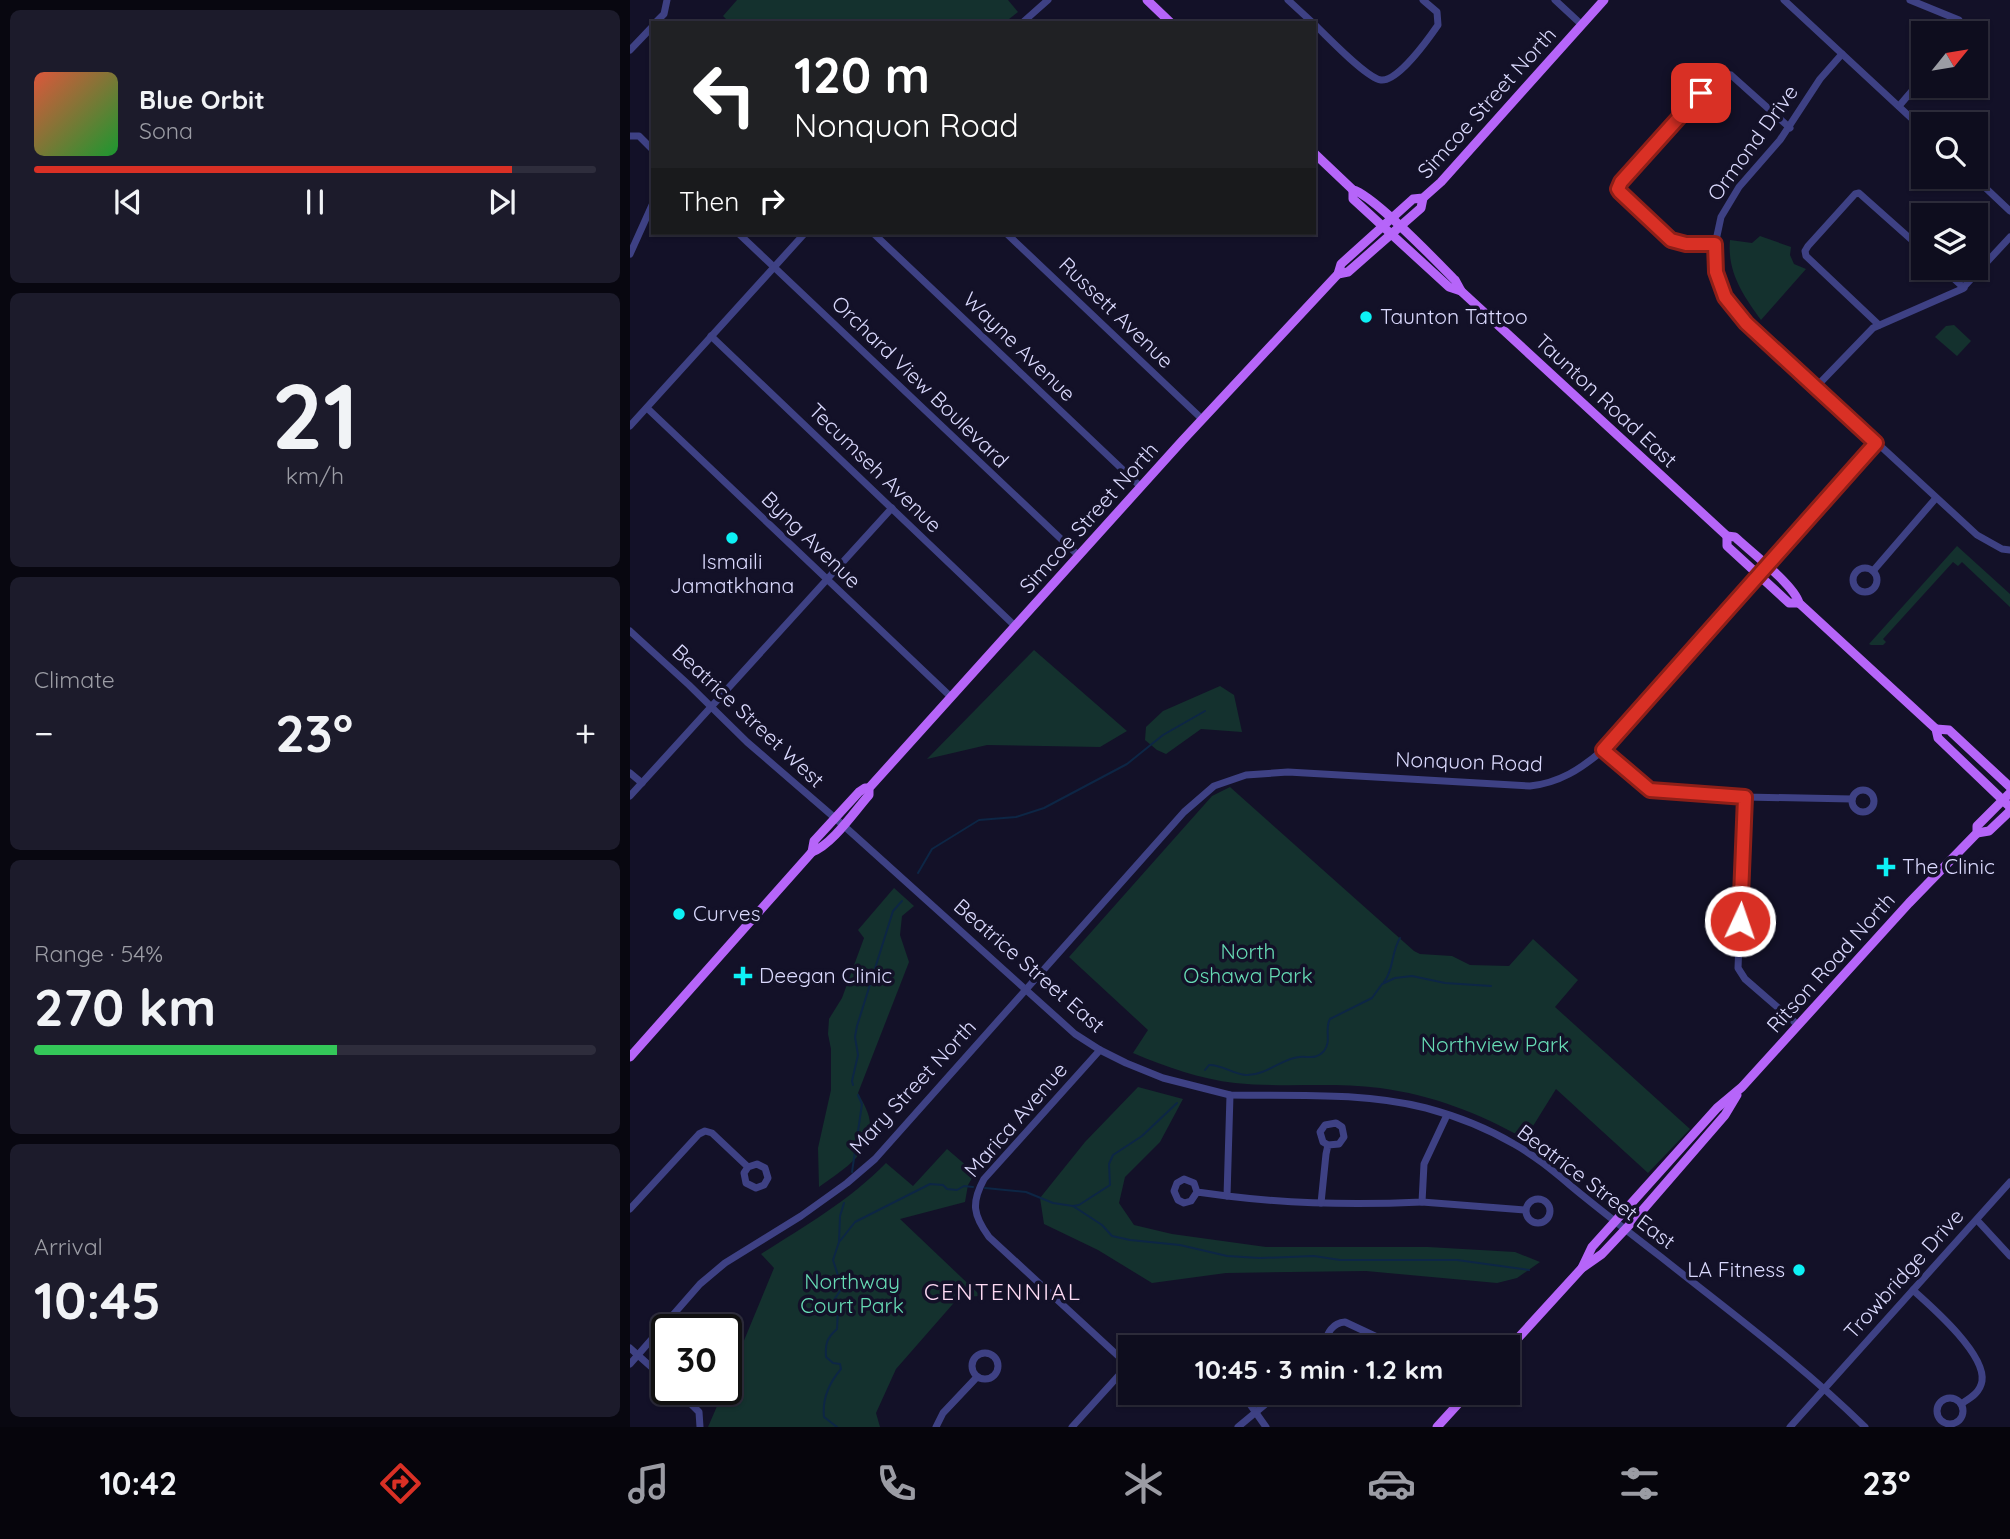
<!DOCTYPE html>
<html lang="en">
<head>
<meta charset="utf-8">
<style>
  :root { --surface:#0e0d1e; --page:#1c1b2b; --text:#f1f3f6; --muted:#9b9ca4; --line:#2e2d3c; --accent:#d93025 }
  body { margin:0; font-family:Quicksand,sans-serif; background:var(--page); color:var(--text); height:100vh; display:flex; flex-direction:column; font-size:26px; white-space:nowrap }
  * { box-sizing:border-box; margin:0 }
  p { font-size:23px; color:var(--muted) }
  .icon { flex:none; width:38px; height:38px; fill:none; stroke:currentColor; stroke-width:2; stroke-linecap:round; stroke-linejoin:round }
  .map { position:relative; flex:1; overflow:hidden }
  .sheet { display:flex; flex-direction:column; gap:10px; padding:10px; background:#080710; width:630px }
  .sheet>* { flex:none }
  .banner { position:absolute; left:21px; top:21px; width:665px; height:214px; border-radius:0px; box-shadow:0 2px 5px #0004,0 0 0 2px var(--line); background:#202124; color:#fff; overflow:hidden }
  .needle { width:46px; rotate:60deg }
  .buttons { position:absolute; left:1281px; top:21px; display:grid; gap:14px }
  .buttons a { display:grid; place-items:center; width:77px; height:77px; border-radius:0px; background:var(--surface); box-shadow:0 2px 5px #0004,0 0 0 2px var(--line); font-size:35px }
  .speed { position:absolute; left:21px; top:1314px; display:flex; gap:14px; font-size:35px; font-weight:700; text-align:center }
  .speed>* { display:grid; place-content:center; width:91px; height:91px; border-radius:50%; background:var(--surface); box-shadow:0 2px 5px #0004,0 0 0 2px var(--line); line-height:1 }
  .speed .limit { border:4px solid #111; border-radius:10px; background:#fff; color:#111 }
  .pin { position:absolute; display:grid; place-items:center; width:60px; height:60px; color:#fff; margin:-30px; border-radius:14px; box-shadow:0 4px 10px #0006 }
  .me { position:absolute; width:77px; margin:-38px; rotate:3deg; stroke-linejoin:round; filter:drop-shadow(0 0 5px #0008) }
  .turn { display:flex; align-items:center; gap:24px; height:147px; padding:0 28px; font-size:32px }
  .turn .icon { width:91px; height:91px; stroke-width:2.5 }
  .turn b { display:block; font-size:49px; line-height:60px }
  .then { display:flex; align-items:center; height:66px; padding:0 28px; background:#0003; gap:14px; font-size:26px }
  .big { font-size:52px; font-weight:700; line-height:1.1 }
  .sheet .card { flex:1; display:flex; flex-direction:column; justify-content:center; gap:10px; min-width:0; padding:0 24px; border-radius:10px; background:var(--page) }
  .sheet .dial { align-items:center; gap:0 }
  .dial b { font-size:91px; line-height:1 }
  .song { display:flex; align-items:center; gap:21px }
  .cover { width:84px; height:84px; border-radius:10px; background:linear-gradient(135deg,hsl(10 70% 55%),hsl(130 70% 35%)) }
  .played { height:7px; border-radius:4px; background:linear-gradient(90deg,var(--accent) 85%,var(--line) 85%) }
  .keys { display:flex; justify-content:space-around; direction:ltr }
  .heat { display:flex; justify-content:space-between; align-items:center; font-size:38px; direction:ltr }
  .charge { height:10px; border-radius:5px; background:linear-gradient(90deg,#34c759 54%,var(--line) 0) }
  .trip { position:absolute; left:488px; top:1335px; width:402px; height:70px; border-radius:0px; background:var(--surface); box-shadow:0 2px 5px #0004,0 0 0 2px var(--line); font-weight:700; line-height:70px; text-align:center }
  .dock { display:flex; height:112px; justify-content:space-around; align-items:center; background:#06050c; color:var(--muted) }
  .dock .icon { width:49px; height:49px }
  .dock .selected { color:var(--accent) }
  .dock b { font-size:32px; color:var(--text) }
  main { display:flex; flex:1; min-height:0 }
  .map>svg:first-child { display:block }
  .green { fill:#14312e }
  .lines { fill:none; stroke-linecap:round; stroke-linejoin:round }
  .stream { stroke:#0d2645; stroke-width:2 }
  .minor { stroke:#3e4184; stroke-width:7 }
  .major { stroke:#b665f9; stroke-width:9 }
  .route-casing { stroke:#8d1f18; stroke-width:18 }
  .route { stroke:#d93025; stroke-width:12 }
  .poi-dot { fill:#0df1f5; stroke:#131128; stroke-width:2.5 }
  .labels { text-anchor:middle; stroke-width:7; stroke-linejoin:round; paint-order:stroke }
  .street-label { font-size:21px; fill:#dad9fd; stroke:#131128 }
  .poi-label { font-size:21px; fill:#dad9fd; stroke:#131128; text-anchor:start }
  .park-label { font-size:21px; fill:#67dcb5; stroke:#131128 }
  .neighbourhood-label { font-size:23px; letter-spacing:2px; fill:#fedbf4; stroke:#131128 }
</style>
</head>
<body>
<main>
<section class="sheet">
<div class="card">
<div class="song"><i class="cover"></i><div><b>Blue Orbit</b><p>Sona</p></div></div>
<div class="played"></div>
<div class="keys"><svg class="icon" aria-label="previous" viewBox="0 0 24 24"><path d="M18 5L8 12l10 7zM5 5v14"/></svg><svg class="icon" aria-label="pause" viewBox="0 0 24 24"><path d="M8 5v14M16 5v14"/></svg><svg class="icon" aria-label="next" viewBox="0 0 24 24"><path d="M6 5l10 7-10 7zM19 5v14"/></svg></div>
</div>
<div class="card dial"><b>21</b><p>km/h</p></div>
<div class="card"><p>Climate</p>
<div class="heat"><a>−</a><b class="big">23°</b><a>+</a></div>
</div>
<div class="card"><p>Range · 54%</p><b class="big">270 km</b><div class="charge"></div></div>
<div class="card"><p>Arrival</p><b class="big">10:45</b></div>
</section>
<div class="map">
<svg width="1380" height="1427" viewBox="0 0 1380 1427">
  <rect width="100%" height="100%" fill="#131128"/>
  <g class="green">
    <path d="M107,0H378L388,12L374,23H100L93,16Z"/>
    <path d="M1130,236L1161,247L1160,255L1164,264L1176,269L1131,320C1113,295 1097,272 1100,240L1122,243Z"/>
    <path d="M1324,325L1341,341L1327,356L1305,337L1316,326Z"/>
    <path d="M1327,546L1380,594V607L1332,562L1328,566L1323,562L1253,639L1256,642L1253,645H1241L1239,644Z"/>
    <path d="M404,650L497,731L470,747L357,745L297,759Z"/>
    <path d="M590,686L604,695L612,732L571,729L536,754L527,750L515,740L516,727L533,711Z"/>
    <path d="M600,787L784,951L790,954L822,956L840,965L879,966L903,939L948,980L925,1007L1060,1129L1018,1173L926,1089L895,1139C849,1113 802,1095 750,1088C702,1082 653,1088 605,1083C570,1079 536,1067 503,1053L518,1030L439,957L582,796Z"/>
    <path d="M264,888L284,906L272,916L270,935L279,962L228,1093C233,1103 240,1113 240,1125C242,1154 209,1172 189,1187L188,1148L201,1090V1049L198,1034L199,1019L212,998L234,938L228,930Z"/>
    <path d="M508,1087L553,1099L530,1142L495,1177L489,1203L504,1225L542,1234L636,1247H798L885,1252L910,1262L887,1278L867,1283L736,1271L596,1273L522,1283L468,1250L414,1224L410,1198L455,1142Z"/>
    <path d="M317,1149L345,1173L338,1185L335,1202L270,1219L351,1296L329,1297L266,1369L246,1413L250,1427H78L94,1390H96V1384L144,1268L131,1254C175,1226 220,1200 256,1163L283,1186Z"/>
  </g>
  <g class="lines">
    <g class="stream">
      <path d="M288,873L302,849L349,820L386,817L414,808L497,764L533,735L575,711"/>
      <path d="M754,982C764,970 761,952 770,938"/>
      <path d="M575,1070L579,1065C591,1064 602,1074 616,1075C635,1076 653,1058 669,1057C679,1056 686,1060 694,1051C702,1041 694,1029 700,1019L742,998L752,984L765,978L782,976L815,983L861,986"/>
      <path d="M223,1085L222,1081L228,1055L225,1037L227,1026L263,911L272,901"/>
      <path d="M222,1172L232,1104L228,1095"/>
      <path d="M355,1188L396,1192L423,1203L443,1206L449,1205L480,1185L479,1164L483,1155L512,1136L547,1103"/>
      <path d="M443,1206L472,1225L482,1236L500,1240L550,1245L597,1256L630,1258L684,1256L710,1260H827L899,1270"/>
      <path d="M210,1241L225,1222L300,1184L313,1185L317,1189L327,1190L334,1186L343,1187"/>
      <path d="M207,1427L194,1417C192,1398 199,1383 211,1369L210,1364L203,1363L196,1357C195,1343 197,1338 207,1329L208,1309L204,1300L212,1288L203,1260L209,1242L210,1216L214,1203"/>
    </g>
    <g class="minor">
      <path d="M658,0L683,23"/>
      <path d="M925,0L952,25"/>
      <path d="M1154,0L1293,129"/>
      <path d="M1280,0L1329,20L1332,27L1331,33"/>
      <path d="M25,23L34,14L37,0"/>
      <path d="M392,23L418,0"/>
      <path d="M684,24C697,36 736,78 751,80C768,82 799,38 808,25L807,12L793,0"/>
      <path d="M0,50L23,26"/>
      <path d="M1212,54L1190,79L1150,140L1109,187L1091,217L1085,245V272L1095,297L1116,322L1347,535L1372,549L1380,550"/>
      <path d="M1269,106L1293,78"/>
      <path d="M0,136H9L23,150"/>
      <path d="M1344,177L1380,211"/>
      <path d="M108,233L449,556"/>
      <path d="M243,233L511,487"/>
      <path d="M376,233L572,419"/>
      <path d="M1085,245L1056,244L1041,240L992,196L988,189L989,185L1087,75L1091,73L1101,75L1160,128"/>
      <path d="M0,254L23,203"/>
      <path d="M1312,268L1334,288"/>
      <path d="M1249,325L1176,256L1175,251L1178,246L1225,194L1229,193L1293,250"/>
      <path d="M81,336L385,626"/>
      <path d="M1186,387L1243,328L1332,289L1380,237"/>
      <path d="M17,408L321,697"/>
      <path d="M0,426L175,233"/>
      <circle cx="1235" cy="580" r="12"/>
      <path d="M1243,571L1306,498"/>
      <path d="M0,631L59,685L117,742L213,825L445,1034L470,1050L496,1063L533,1078L600,1095C665,1096 733,1092 796,1108C826,1116 857,1128 884,1144C909,1158 930,1177 952,1195C978,1216 1005,1237 1031,1257C1100,1312 1172,1365 1235,1427"/>
      <path d="M973,750L1015,787L1025,792L1115,797L1222,799"/>
      <path d="M0,773L12,783"/>
      <circle cx="1233" cy="801" r="11"/>
      <path d="M0,796L262,508"/>
      <path d="M1115,797L1108,968L1115,979L1168,1025"/>
      <path d="M470,1050L354,1179C341,1203 343,1215 359,1237L498,1365"/>
      <path d="M600,1095L597,1196C662,1204 727,1205 792,1202L794,1164L817,1115"/>
      <path d="M567,1192L561,1201L554,1203L548,1200L544,1191L547,1183L554,1179L564,1183L567,1192L597,1196"/>
      <circle cx="908" cy="1211" r="12"/>
      <path d="M792,1202L895,1210"/>
      <path d="M691,1203L696,1154L698,1145L709,1144L714,1137L712,1127L706,1123L695,1125L690,1132L693,1142L698,1145"/>
      <path d="M0,1209L69,1134L75,1131L82,1133L118,1167L127,1164L135,1168L138,1178L134,1185L126,1188L116,1183L114,1173L118,1167"/>
      <path d="M1347,1220L1380,1256"/>
      <path d="M1283,1290C1302,1307 1356,1354 1352,1381C1350,1393 1340,1398 1331,1404"/>
      <path d="M759,1347L762,1344L772,1342L781,1348"/>
      <path d="M0,1348L37,1381"/>
      <path d="M518,1348C537,1335 558,1338 578,1348"/>
      <path d="M692,1348C697,1336 700,1323 715,1322L762,1344"/>
      <circle cx="355" cy="1366" r="13"/>
      <path d="M0,1364L70,1284L95,1263L171,1216L217,1183L245,1159L554,812L584,786L616,775L658,772L900,786C929,783 951,769 973,750L1246,442"/>
      <path d="M47,1390L69,1412L70,1427"/>
      <path d="M612,1393L636,1427"/>
      <circle cx="1320" cy="1411" r="13"/>
      <path d="M306,1427L313,1413L347,1377"/>
      <path d="M442,1427L500,1363"/>
      <path d="M608,1427L649,1393"/>
      <path d="M1160,1427L1380,1182"/>
    </g>
    <g class="major">
      <path d="M517,0L541,23"/>
      <path d="M684,153L723,190C742,194 807,262 825,280L831,291L844,303L1097,536L1105,537C1120,551 1165,586 1169,603L1306,729L1308,738L1380,807"/>
      <path d="M723,190V199L819,287L831,291"/>
      <path d="M708,274L718,272L791,208L793,198"/>
      <path d="M1097,536V546L1159,603H1169"/>
      <path d="M1306,729L1319,730L1380,787"/>
      <path d="M1347,833L1359,831L1380,811"/>
      <path d="M182,852L184,841L229,792L235,788H239"/>
      <path d="M0,1057L182,852C202,845 224,812 239,795V788L552,441L708,274L711,264L783,199L793,198L811,182L974,0"/>
      <path d="M952,1268L962,1247L1087,1108L1112,1087L1279,903L1347,833V826L1380,793"/>
      <path d="M878,1349L952,1268L972,1254L1004,1220L1095,1115L1107,1095"/>
      <path d="M807,1427L838,1393"/>
    </g>
  </g>
  <g class="lines">
    <g class="route-casing">
      <path id="route" d="M1071,93L991,182L988,189L990,192L1041,240L1056,244H1085L1086,272L1095,297L1116,323L1246,443L973,750L1020,790L1115,797L1110,921"/>
    </g>
    <use href="#route" class="route"/>
  </g>
  <g class="poi-dot">
    <circle cx="736" cy="317" r="7"/>
    <circle cx="102" cy="538" r="7"/>
    <path d="M1252.5 856.5h7v7h7v7h-7v7h-7v-7h-7v-7h7z"/>
    <circle cx="49" cy="914" r="7"/>
    <path d="M109.5 965.5h7v7h7v7h-7v7h-7v-7h-7v-7h7z"/>
    <circle cx="1169" cy="1270" r="7"/>
  </g>
  <g class="labels">
    <g class="street-label">
      <text transform="translate(857 103) rotate(-48)" y="7">Simcoe Street North</text>
      <text transform="translate(1123 143) rotate(-54)" y="7">Ormond Drive</text>
      <text transform="translate(486 313) rotate(44)" y="7">Russett Avenue</text>
      <text transform="translate(389 347) rotate(44)" y="7">Wayne Avenue</text>
      <text transform="translate(290 382) rotate(44)" y="7">Orchard View Boulevard</text>
      <text transform="translate(976 401) rotate(43)" y="7">Taunton Road East</text>
      <text transform="translate(245 468) rotate(44)" y="7">Tecumseh Avenue</text>
      <text transform="translate(459 518) rotate(-48)" y="7">Simcoe Street North</text>
      <text transform="translate(181 540) rotate(44)" y="7">Byng Avenue</text>
      <text transform="translate(118 716) rotate(43)" y="7">Beatrice Street West</text>
      <text transform="translate(839 762) rotate(2)" y="7">Nonquon Road</text>
      <text transform="translate(1201 963) rotate(-48)" y="7">Ritson Road North</text>
      <text transform="translate(399 966) rotate(41)" y="7">Beatrice Street East</text>
      <text transform="translate(283 1087) rotate(-47)" y="7">Mary Street North</text>
      <text transform="translate(386 1120) rotate(-49)" y="7">Marica Avenue</text>
      <text transform="translate(966 1187) rotate(37)" y="7">Beatrice Street East</text>
      <text transform="translate(1274 1274) rotate(-48)" y="7">Trowbridge Drive</text>
    </g>
    <g class="poi-label">
      <text x="750" y="324">Taunton Tattoo</text>
      <text x="102" y="569" text-anchor="middle">Ismaili<tspan x="102" dy="24">Jamatkhana</tspan></text>
      <text x="1272" y="874">The Clinic</text>
      <text x="63" y="921">Curves</text>
      <text x="129" y="983">Deegan Clinic</text>
      <text x="1155" y="1277" text-anchor="end">LA Fitness</text>
    </g>
    <g class="park-label">
      <text x="618" y="959">North<tspan x="618" dy="24">Oshawa Park</tspan></text>
      <text x="865" y="1052">Northview Park</text>
      <text x="222" y="1289">Northway<tspan x="222" dy="24">Court Park</tspan></text>
    </g>
    <g class="neighbourhood-label">
      <text x="373" y="1300">CENTENNIAL</text>
    </g>
  </g>
</svg>
<div class="buttons">
<a><svg class="needle" viewBox="-14 -14 28 28"><path d="M0-13l5 13h-10z" fill="#e53935"/><path d="M0 13l5-13h-10z" fill="#9b9ca4"/></svg></a>
<a><svg class="icon" aria-label="search" viewBox="0 0 24 24"><circle cx="10" cy="10" r="6"/><path d="M15 15l6 6"/></svg></a>
<a><svg class="icon" aria-label="layers" viewBox="0 0 24 24"><path d="M12 4l9 5-9 5-9-5zM3 14l9 5 9-5"/></svg></a>
</div>
<div class="speed"><div class="limit">30</div></div>
<div class="pin" style="left:1071px;top:93px;background:#d93025"><svg class="icon" aria-label="arrive" viewBox="0 0 24 24"><path d="M6 21V4h12l-3 4 3 4H6"/></svg></div>
<svg class="me" style="left:1110px;top:921px" viewBox="-20 -20 40 40"><circle r="17" fill="#d93025" stroke="#fff" stroke-width="3"/><path d="M0-11L8 9 0 5-8 9z" fill="#fff"/></svg>
<div class="trip">10:45 · 3 min · 1.2 km</div>
<div class="banner">
<div class="turn"><svg class="icon" aria-label="left" viewBox="0 0 24 24"><path d="M17 20v-9H6M10 6l-5 5 5 5"/></svg><div><b>120 m</b>Nonquon Road</div></div>
<div class="then">Then<svg class="icon" aria-label="right" viewBox="0 0 24 24"><path d="M7 20v-9h11M14 6l5 5-5 5"/></svg></div>
</div>
</div>
</main>
<nav class="dock">
<b>10:42</b>
<svg class="icon selected" aria-label="directions" viewBox="0 0 24 24"><path d="M12 3l9 9-9 9-9-9zM9 14v-3h6M13 9l2 2-2 2"/></svg>
<svg class="icon" aria-label="music" viewBox="0 0 24 24"><path d="M9 18V5l10-2v13"/><circle cx="6" cy="18" r="3"/><circle cx="16" cy="16" r="3"/></svg>
<svg class="icon" aria-label="phone" viewBox="0 0 24 24"><path d="M5 4h4l2 5-3 2q2 4 5 5l2-3 5 2v4C11 20 4 13 5 4z"/></svg>
<svg class="icon" aria-label="climate" viewBox="0 0 24 24"><path d="M12 3v18M4 7l16 10M4 17L20 7"/></svg>
<svg class="icon" aria-label="car" viewBox="0 0 24 24"><path d="M5 17H2v-5l4-1 3-4h7l3 4 3 1v5h-3M9 17h6M6 11h13"/><circle cx="7" cy="17" r="2"/><circle cx="17" cy="17" r="2"/></svg>
<svg class="icon" aria-label="filters" viewBox="0 0 24 24"><path d="M4 7h16M4 17h16"/><circle cx="9" cy="7" r="2"/><circle cx="15" cy="17" r="2"/></svg>
<b>23°</b>
</nav>
</body>
</html>
